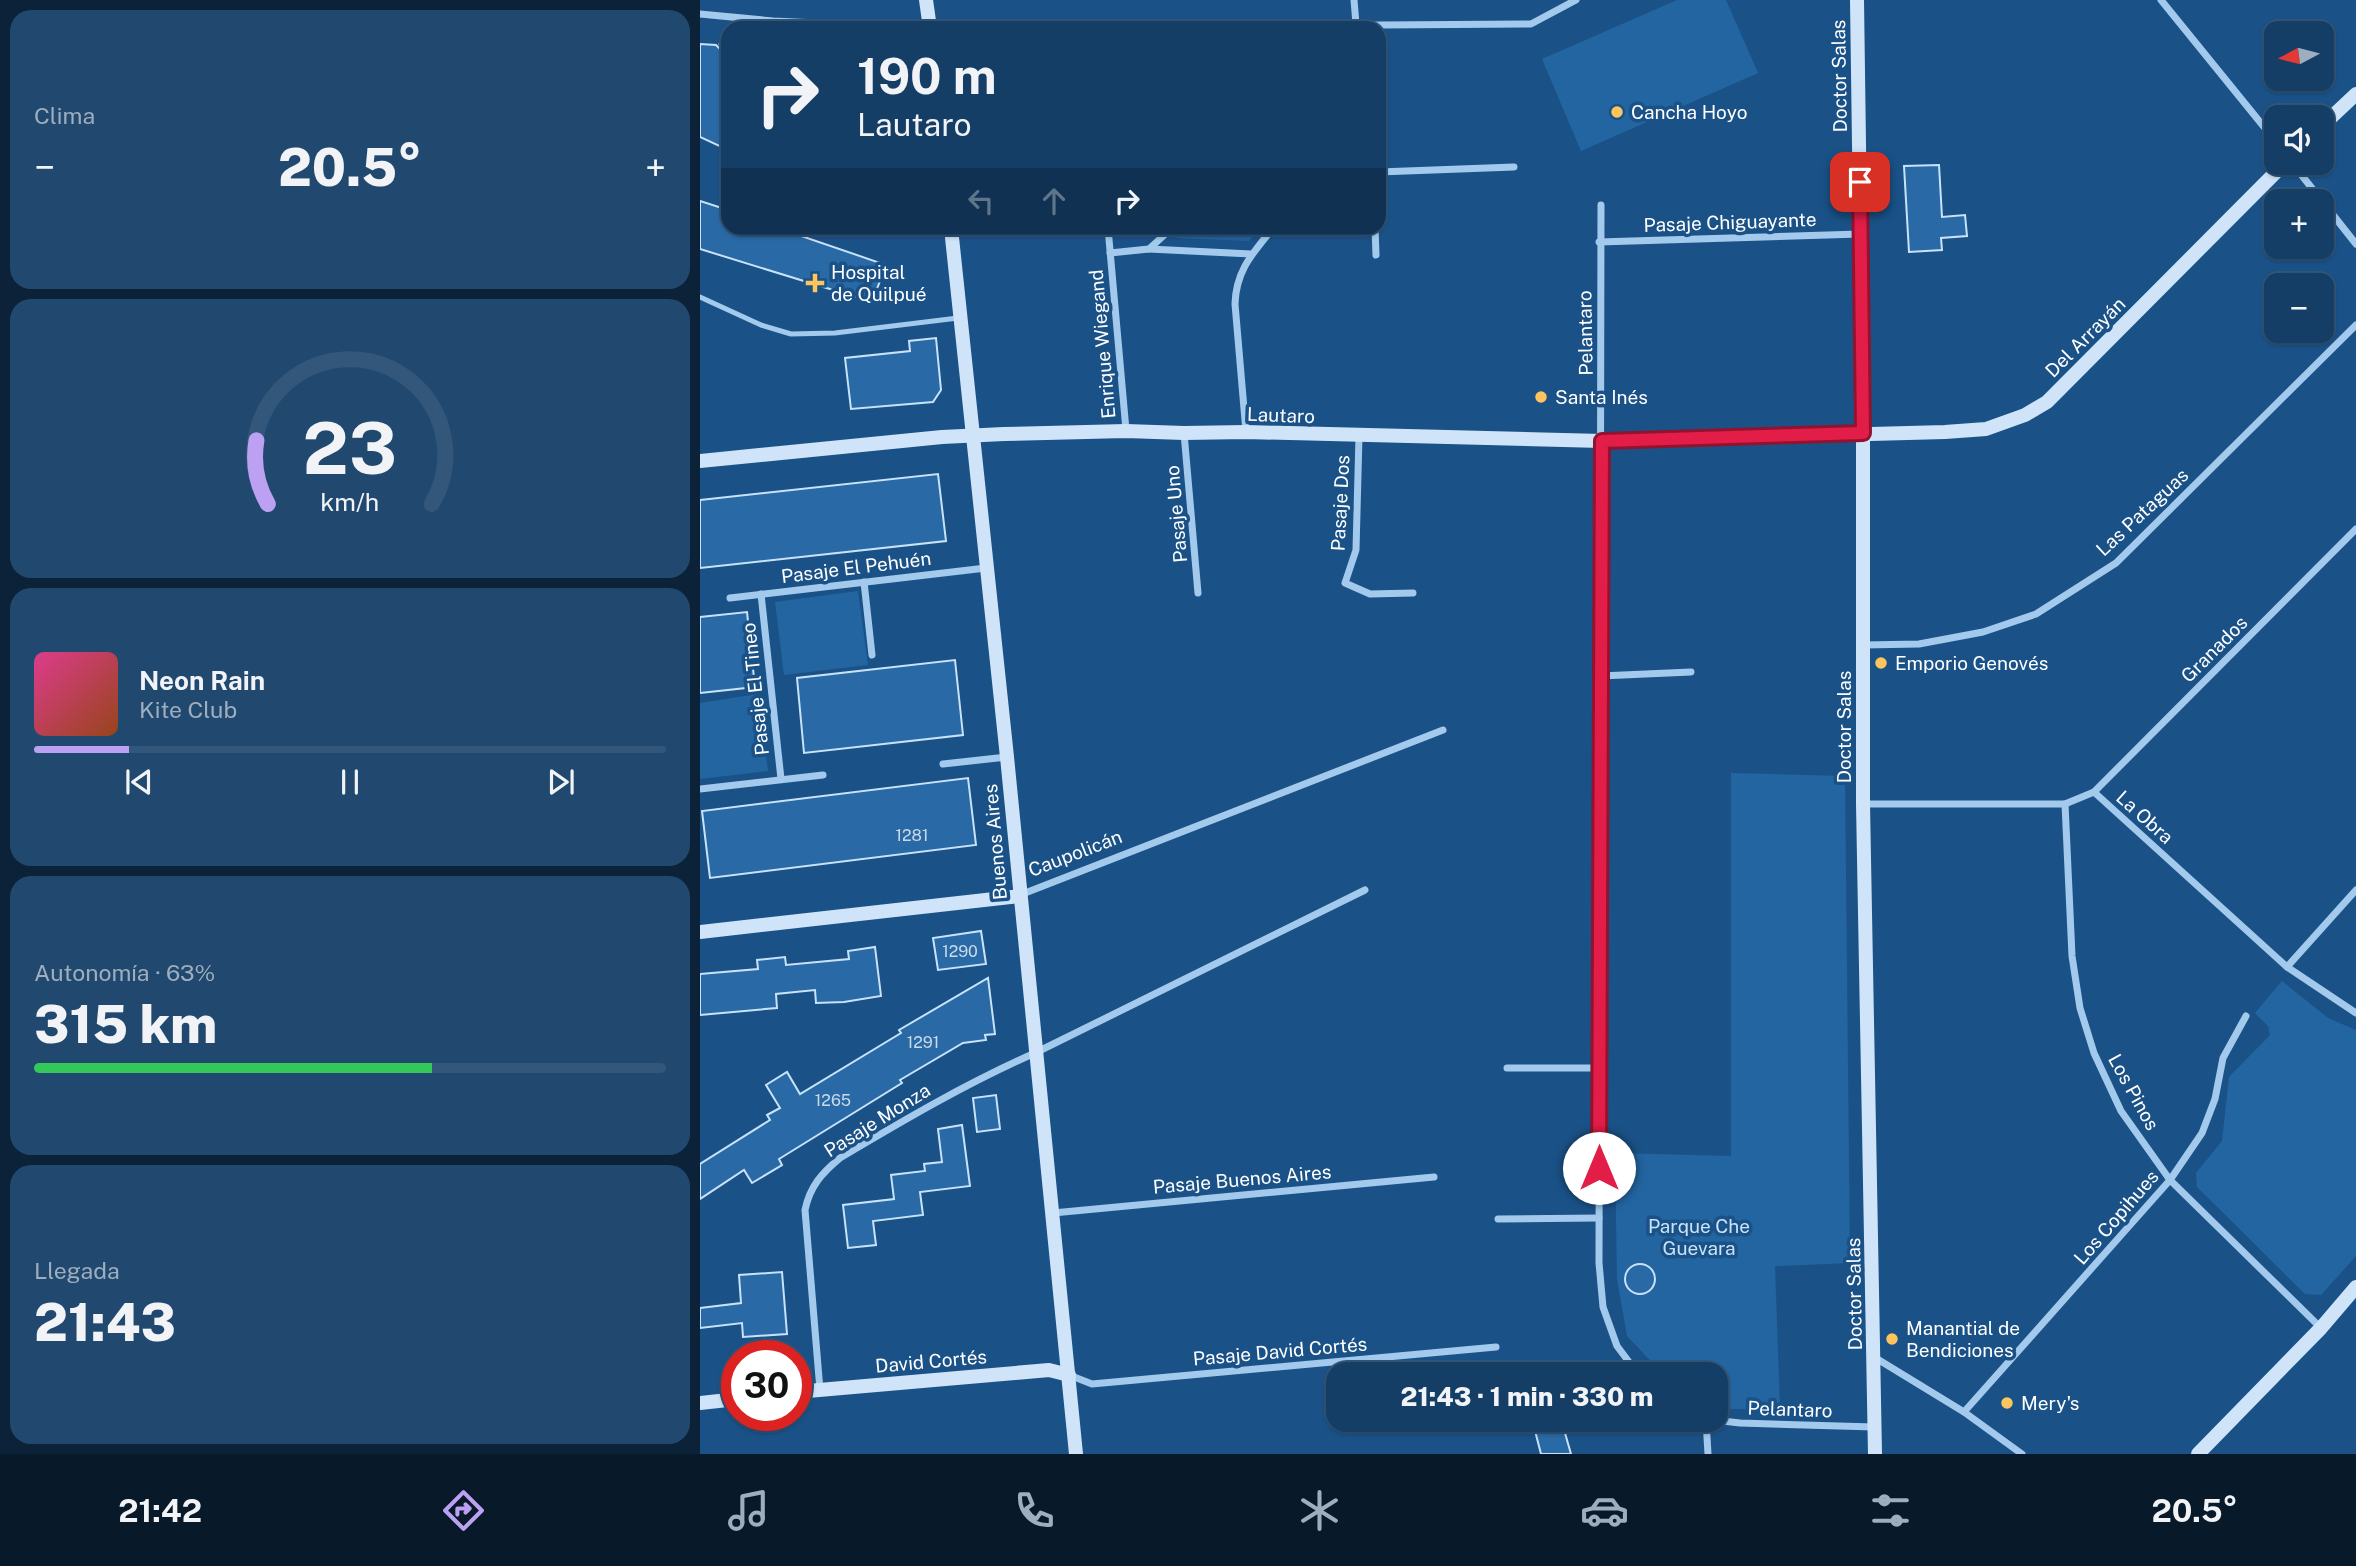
<!DOCTYPE html>
<html lang="es">
<head>
<meta charset="utf-8">
<style>
  :root { --surface:#143e66; --page:#21496f; --text:#f1f3f6; --muted:#9daebf; --line:#33577a; --accent:#bca0f2 }
  body { margin:0; font-family:"Public Sans",sans-serif; background:var(--page); color:var(--text); height:100vh; display:flex; flex-direction:column; font-size:26px; white-space:nowrap }
  * { box-sizing:border-box; margin:0 }
  p { font-size:23px; color:var(--muted) }
  .icon { flex:none; width:38px; height:38px; fill:none; stroke:currentColor; stroke-width:2; stroke-linecap:round; stroke-linejoin:round }
  .map { position:relative; flex:1; overflow:hidden }
  .panel { display:flex; flex-direction:column; gap:10px; padding:10px; background:#0b2238; width:700px }
  .panel>* { flex:none }
  .guide { position:absolute; left:21px; top:21px; width:665px; height:214px; border-radius:21px; box-shadow:0 2px 5px #0004,0 0 0 2px var(--line); background:#143e66; color:var(--text); overflow:hidden }
  .needle { width:46px; rotate:263deg }
  .tools { position:absolute; left:1564px; top:21px; display:grid; gap:14px }
  .tools a { display:grid; place-items:center; width:70px; height:70px; border-radius:14px; background:var(--surface); box-shadow:0 2px 5px #0004,0 0 0 2px var(--line); font-size:35px }
  .speed { position:absolute; left:21px; top:1340px; display:flex; gap:14px; font-size:35px; font-weight:700; text-align:center }
  .speed>* { display:grid; place-content:center; width:91px; height:91px; border-radius:50%; background:var(--surface); box-shadow:0 2px 5px #0004,0 0 0 2px var(--line); line-height:1 }
  .speed .limit { border:10px solid #d22; background:#fff; color:#111 }
  .pin { position:absolute; display:grid; place-items:center; width:60px; height:60px; color:#fff; margin:-30px; border-radius:14px; box-shadow:0 4px 10px #0006 }
  .me { position:absolute; width:77px; margin:-38px; rotate:0deg; stroke-linejoin:round; filter:drop-shadow(0 0 5px #0008) }
  .turn { display:flex; align-items:center; gap:24px; height:147px; padding:0 21px; font-size:32px }
  .turn .icon { width:91px; height:91px; stroke-width:2.5 }
  .turn b { display:block; font-size:49px; line-height:60px }
  .lanes { display:flex; align-items:center; height:66px; padding:0 21px; background:#0003; justify-content:center; gap:35px; direction:ltr }
  .lanes .off { opacity:.35 }
  .big { font-size:52px; font-weight:800; line-height:1.1 }
  .panel .tile { flex:1; display:flex; flex-direction:column; justify-content:center; gap:10px; min-width:0; padding:0 24px; border-radius:21px; background:var(--page) }
  .panel .dial { align-items:center; gap:0 }
  .dial svg { height:182px; overflow:visible; fill:none; stroke:var(--line); stroke-width:7; stroke-linecap:round; text-anchor:middle }
  .dial text { fill:var(--text); stroke:none }
  .song { display:flex; align-items:center; gap:21px }
  .cover { width:84px; height:84px; border-radius:10px; background:linear-gradient(135deg,hsl(330 70% 55%),hsl(20 70% 35%)) }
  .played { height:7px; border-radius:4px; background:linear-gradient(90deg,var(--accent) 15%,var(--line) 15%) }
  .keys { display:flex; justify-content:space-around; direction:ltr }
  .heat { display:flex; justify-content:space-between; align-items:center; font-size:38px; direction:ltr }
  .charge { height:10px; border-radius:5px; background:linear-gradient(90deg,#34c759 63%,var(--line) 0) }
  .trip { position:absolute; left:626px; top:1362px; width:402px; height:70px; border-radius:21px; background:var(--surface); box-shadow:0 2px 5px #0004,0 0 0 2px var(--line); font-weight:800; line-height:70px; text-align:center }
  .tabs { display:flex; height:112px; justify-content:space-around; align-items:center; background:#081929; color:var(--muted) }
  .tabs .icon { width:49px; height:49px }
  .tabs .active { color:var(--accent) }
  .tabs b { font-size:32px; color:var(--text) }
  main { display:flex; flex:1; min-height:0 }
  .map>svg:first-child { display:block }
  .green { fill:#2365a1 }
  .building { fill:#296aa6; stroke:#c8e2f9; stroke-width:2 }
  .lines { fill:none; stroke-linecap:round; stroke-linejoin:round }
  .lane { stroke:#a3caec; stroke-width:5 }
  .street { stroke:#a3caec; stroke-width:7 }
  .secondary { stroke:#cfe4f9; stroke-width:14 }
  .route-casing { stroke:#92132f; stroke-width:18 }
  .route { stroke:#e11d48; stroke-width:12 }
  .poi-dot { fill:#fec55f; stroke:#1a5288; stroke-width:2.5 }
  .labels { text-anchor:middle; stroke-width:7; stroke-linejoin:round; paint-order:stroke }
  .number-label { font-size:16px; fill:#cadae9 }
  .street-label { font-size:19px; fill:#fff; stroke:#1a5288 }
  .poi-label { font-size:19px; fill:#fff; stroke:#1a5288; text-anchor:start }
  .park-label { font-size:19px; fill:#c8e2f9; stroke:#1a5288 }
</style>
</head>
<body>
<main>
<section class="panel">
<div class="tile"><p>Clima</p>
<div class="heat"><a>−</a><b class="big">20.5°</b><a>+</a></div>
</div>
<div class="tile dial"><svg viewBox="0 0 100 80">
<path d="M14 69A42 42 0 1 1 86 69"/>
<path d="M14 69A42 42 0 0 1 9 41" stroke="#bca0f2"/>
<text x="50" y="56" font-size="32" font-weight="700">23</text>
<text x="50" y="72" font-size="11">km/h</text>
</svg></div>
<div class="tile">
<div class="song"><i class="cover"></i><div><b>Neon Rain</b><p>Kite Club</p></div></div>
<div class="played"></div>
<div class="keys"><svg class="icon" aria-label="previous" viewBox="0 0 24 24"><path d="M18 5L8 12l10 7zM5 5v14"/></svg><svg class="icon" aria-label="pause" viewBox="0 0 24 24"><path d="M8 5v14M16 5v14"/></svg><svg class="icon" aria-label="next" viewBox="0 0 24 24"><path d="M6 5l10 7-10 7zM19 5v14"/></svg></div>
</div>
<div class="tile"><p>Autonomía · 63%</p><b class="big">315 km</b><div class="charge"></div></div>
<div class="tile"><p>Llegada</p><b class="big">21:43</b></div>
</section>
<div class="map">
<svg width="1656" height="1454" viewBox="0 0 1656 1454">
  <rect width="100%" height="100%" fill="#1a5288"/>
  <g class="green">
    <path d="M977,0H1026L1058,73L881,151L842,59Z"/>
    <path d="M489,228H559L549,241L476,238Z"/>
    <path d="M158,591L168,665L84,675L75,602Z"/>
    <path d="M58,694L68,771L0,779V703Z"/>
    <path d="M1031,773L1145,776L1150,1263L1075,1266L1080,1409H1024L1017,1405V1374H963L927,1336L917,1279L915,1153L1031,1156Z"/>
    <path d="M1582,981L1628,1018L1656,1030V1256L1621,1295L1605,1294L1497,1187L1496,1173L1522,1141L1529,1077L1570,1035L1568,1026L1555,1013Z"/>
  </g>
  <g class="building">
    <path d="M0,44L16,45L20,49L28,46V150L0,137Z"/>
    <path d="M1239,165L1242,217L1265,215L1267,236L1241,238L1242,250L1209,252L1204,166Z"/>
    <path d="M0,201L28,210V228H78L186,265L172,302L0,249Z"/>
    <path d="M236,338L241,390L233,402L151,409L145,358L210,351L209,341Z"/>
    <path d="M238,474L246,541L0,568V500Z"/>
    <path d="M47,612L55,687L0,693V617Z"/>
    <path d="M255,660L263,735L104,753L97,678Z"/>
    <path d="M268,778L276,845L10,878L2,811Z"/>
    <path d="M281,931L286,964L238,970L233,938Z"/>
    <path d="M175,947L181,996L144,1002L116,1003L115,990L76,994L77,1008L0,1015V974L58,969L57,960L85,957L86,965L149,959L148,951Z"/>
    <path d="M288,978L295,1034L285,1035L286,1040L263,1043L200,1080L202,1083L79,1159L82,1165L52,1183L44,1170L0,1199V1164L70,1120L67,1115L80,1108L66,1085L87,1072L100,1094L201,1033L199,1030Z"/>
    <path d="M296,1095L300,1129L277,1132L273,1098Z"/>
    <path d="M262,1125L270,1186L220,1192L223,1215L173,1221L176,1245L148,1248L143,1205L194,1199L191,1175L225,1171L224,1164L242,1162L238,1129Z"/>
    <circle cx="940" cy="1279" r="15"/>
    <path d="M82,1272L87,1334L43,1337L42,1323L0,1328V1308L41,1303L39,1275Z"/>
    <path d="M832,1419H861L871,1454H841Z"/>
  </g>
  <g class="lines">
    <g class="lane">
      <path d="M21,44L28,31"/>
      <path d="M0,297L61,325L91,334L135,333L258,318"/>
    </g>
    <g class="street">
      <path d="M654,0L656,24"/>
      <path d="M1461,0L1577,143"/>
      <path d="M0,14L73,21L227,28"/>
      <path d="M246,28L831,24L876,0"/>
      <path d="M1592,163L1656,244"/>
      <path d="M679,172L814,167"/>
      <path d="M901,205L899,1263L903,1307L917,1346L938,1374"/>
      <path d="M408,228L426,430"/>
      <path d="M675,228L676,255"/>
      <path d="M899,242L1160,234"/>
      <path d="M449,249L551,254"/>
      <path d="M410,253L449,249L472,228"/>
      <path d="M546,432L535,304C536,270 553,253 573,228"/>
      <path d="M484,433L498,593"/>
      <path d="M659,436L656,550L645,583L670,594L713,593"/>
      <path d="M164,582L172,655"/>
      <path d="M61,594L81,779"/>
      <path d="M30,598L286,568"/>
      <path d="M1164,645L1219,644L1283,632L1336,614L1416,563L1656,325"/>
      <path d="M900,676L991,672"/>
      <path d="M243,764L307,757"/>
      <path d="M0,789L123,775"/>
      <path d="M1394,792L1656,529"/>
      <path d="M1163,804H1365L1394,792L1587,967L1656,1013"/>
      <path d="M1365,804L1372,956L1380,1008L1394,1053L1421,1111L1470,1180L1621,1328"/>
      <path d="M320,895L743,730"/>
      <path d="M1587,967L1656,890"/>
      <path d="M807,1068H898"/>
      <path d="M353,1213L734,1177"/>
      <path d="M798,1219L899,1218"/>
      <path d="M1174,1357L1264,1412L1322,1454"/>
      <path d="M369,1375L392,1384L796,1347"/>
      <path d="M120,1390L105,1210C110,1186 122,1173 140,1158C204,1120 267,1083 335,1053L665,890"/>
      <path d="M1264,1412L1470,1180L1502,1133L1515,1099L1523,1058L1546,1016"/>
      <path d="M1005,1419L1040,1423L1174,1427"/>
      <path d="M1006,1420L1008,1454"/>
    </g>
    <g class="secondary">
      <path d="M226,0L230,28"/>
      <path d="M1157,0L1163,433V804L1175,1454"/>
      <path d="M1622,126L1656,94"/>
      <path d="M251,228L307,757L376,1454"/>
      <path d="M0,461L242,437L304,434L426,431L484,433L546,432L902,441L1245,432L1286,429L1325,415L1347,402L1585,163"/>
      <path d="M0,932L320,896"/>
      <path d="M96,1392L349,1370L369,1375"/>
      <path d="M0,1403L37,1399"/>
      <path d="M1498,1454L1621,1328L1656,1287"/>
    </g>
  </g>
  <g class="lines">
    <g class="route-casing">
      <path id="route" d="M899,1168L902,441L1163,433L1160,182"/>
    </g>
    <use href="#route" class="route"/>
  </g>
  <g class="poi-dot">
    <circle cx="917" cy="112" r="7"/>
    <path d="M111.5 272.5h7v7h7v7h-7v7h-7v-7h-7v-7h7z"/>
    <circle cx="841" cy="397" r="7"/>
    <circle cx="1181" cy="663" r="7"/>
    <circle cx="1192" cy="1339" r="7"/>
    <circle cx="1307" cy="1403" r="7"/>
  </g>
  <g class="labels">
    <g class="number-label">
      <text x="212" y="841">1281</text>
      <text x="260" y="957">1290</text>
      <text x="223" y="1048">1291</text>
      <text x="133" y="1106">1265</text>
    </g>
    <g class="street-label">
      <text transform="translate(1139 76) rotate(-91)" y="7">Doctor Salas</text>
      <text transform="translate(1030 222) rotate(-2)" y="7">Pasaje Chiguayante</text>
      <text transform="translate(885 333) rotate(-91)" y="7">Pelantaro</text>
      <text transform="translate(1385 337) rotate(-45)" y="7">Del Arrayán</text>
      <text transform="translate(402 344) rotate(-95)" y="7">Enrique Wiegand</text>
      <text transform="translate(581 415) rotate(2)" y="7">Lautaro</text>
      <text transform="translate(640 503) rotate(-87)" y="7">Pasaje Dos</text>
      <text transform="translate(1442 512) rotate(-43)" y="7">Las Pataguas</text>
      <text transform="translate(476 514) rotate(-95)" y="7">Pasaje Uno</text>
      <text transform="translate(156 567) rotate(-7)" y="7">Pasaje El Pehuén</text>
      <text transform="translate(1514 649) rotate(-45)" y="7">Granados</text>
      <text transform="translate(55 689) rotate(-96)" y="7">Pasaje El Tineo</text>
      <text transform="translate(1144 727) rotate(-90)" y="7">Doctor Salas</text>
      <text transform="translate(1445 817) rotate(42)" y="7">La Obra</text>
      <text transform="translate(295 842) rotate(-95)" y="7">Buenos Aires</text>
      <text transform="translate(375 853) rotate(-21)" y="7">Caupolicán</text>
      <text transform="translate(1434 1092) rotate(61)" y="7">Los Pinos</text>
      <text transform="translate(177 1120) rotate(-32)" y="7">Pasaje Monza</text>
      <text transform="translate(542 1179) rotate(-5)" y="7">Pasaje Buenos Aires</text>
      <text transform="translate(1416 1217) rotate(-49)" y="7">Los Copihues</text>
      <text transform="translate(1154 1294) rotate(-91)" y="7">Doctor Salas</text>
      <text transform="translate(580 1351) rotate(-5)" y="7">Pasaje David Cortés</text>
      <text transform="translate(231 1361) rotate(-5)" y="7">David Cortés</text>
      <text transform="translate(1090 1409) rotate(2)" y="7">Pelantaro</text>
    </g>
    <g class="poi-label">
      <text x="931" y="119">Cancha Hoyo</text>
      <text x="131" y="279">Hospital<tspan x="131" dy="22">de Quilpué</tspan></text>
      <text x="855" y="404">Santa Inés</text>
      <text x="1195" y="670">Emporio Genovés</text>
      <text x="1206" y="1335">Manantial de<tspan x="1206" dy="22">Bendiciones</tspan></text>
      <text x="1321" y="1410">Mery's</text>
    </g>
    <g class="park-label">
      <text x="999" y="1233">Parque Che<tspan x="999" dy="22">Guevara</tspan></text>
    </g>
  </g>
</svg>
<div class="tools">
<a><svg class="needle" viewBox="-14 -14 28 28"><path d="M0-13l5 13h-10z" fill="#e53935"/><path d="M0 13l5-13h-10z" fill="#9daebf"/></svg></a>
<a><svg class="icon" aria-label="sound" viewBox="0 0 24 24"><path d="M4 9h4l5-4v14l-5-4H4zM17 9q2 3 0 6"/></svg></a>
<a>+</a>
<a>−</a>
</div>
<div class="speed"><div class="limit">30</div></div>
<div class="pin" style="left:1160px;top:182px;background:#d93025"><svg class="icon" aria-label="arrive" viewBox="0 0 24 24"><path d="M6 21V4h12l-3 4 3 4H6"/></svg></div>
<svg class="me" style="left:899px;top:1168px" viewBox="-20 -20 40 40"><circle r="19" fill="#fff"/><path d="M0-13L10 11 0 6-10 11z" fill="#e11d48"/></svg>
<div class="trip">21:43 · 1 min · 330 m</div>
<div class="guide">
<div class="turn"><svg class="icon" aria-label="right" viewBox="0 0 24 24"><path d="M7 20v-9h11M14 6l5 5-5 5"/></svg><div><b>190 m</b>Lautaro</div></div>
<div class="lanes"><svg class="icon off" aria-label="left" viewBox="0 0 24 24"><path d="M17 20v-9H6M10 6l-5 5 5 5"/></svg><svg class="icon off" aria-label="ahead" viewBox="0 0 24 24"><path d="M12 20V5M6 11l6-6 6 6"/></svg><svg class="icon" aria-label="right" viewBox="0 0 24 24"><path d="M7 20v-9h11M14 6l5 5-5 5"/></svg></div>
</div>
</div>
</main>
<nav class="tabs">
<b>21:42</b>
<svg class="icon active" aria-label="directions" viewBox="0 0 24 24"><path d="M12 3l9 9-9 9-9-9zM9 14v-3h6M13 9l2 2-2 2"/></svg>
<svg class="icon" aria-label="music" viewBox="0 0 24 24"><path d="M9 18V5l10-2v13"/><circle cx="6" cy="18" r="3"/><circle cx="16" cy="16" r="3"/></svg>
<svg class="icon" aria-label="phone" viewBox="0 0 24 24"><path d="M5 4h4l2 5-3 2q2 4 5 5l2-3 5 2v4C11 20 4 13 5 4z"/></svg>
<svg class="icon" aria-label="climate" viewBox="0 0 24 24"><path d="M12 3v18M4 7l16 10M4 17L20 7"/></svg>
<svg class="icon" aria-label="car" viewBox="0 0 24 24"><path d="M5 17H2v-5l4-1 3-4h7l3 4 3 1v5h-3M9 17h6M6 11h13"/><circle cx="7" cy="17" r="2"/><circle cx="17" cy="17" r="2"/></svg>
<svg class="icon" aria-label="filters" viewBox="0 0 24 24"><path d="M4 7h16M4 17h16"/><circle cx="9" cy="7" r="2"/><circle cx="15" cy="17" r="2"/></svg>
<b>20.5°</b>
</nav>
</body>
</html>
